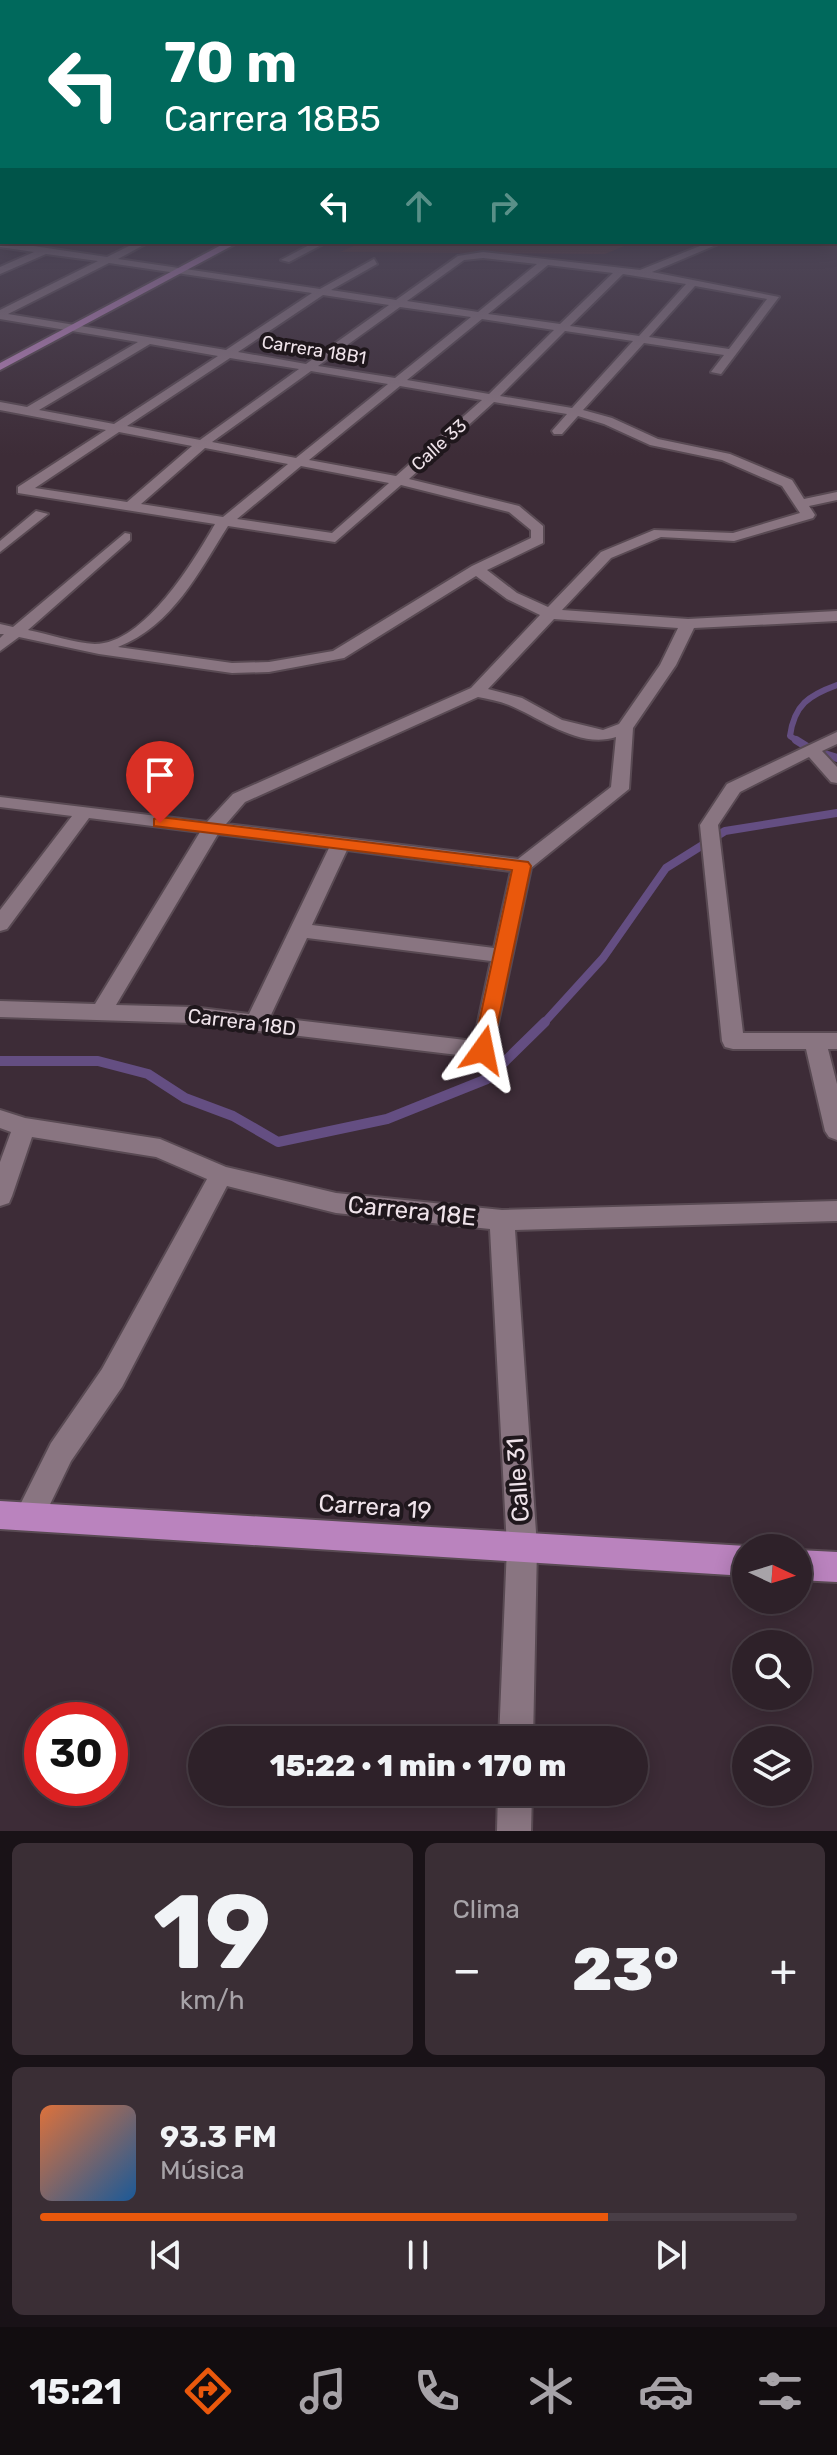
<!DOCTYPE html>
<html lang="es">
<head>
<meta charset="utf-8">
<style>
  :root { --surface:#2e2129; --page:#3a2e35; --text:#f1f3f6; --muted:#a7a3a8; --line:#493e46; --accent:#ea580c }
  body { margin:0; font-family:Rubik,sans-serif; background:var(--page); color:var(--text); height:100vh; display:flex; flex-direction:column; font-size:30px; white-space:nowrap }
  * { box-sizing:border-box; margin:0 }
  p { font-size:26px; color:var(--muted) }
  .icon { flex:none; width:44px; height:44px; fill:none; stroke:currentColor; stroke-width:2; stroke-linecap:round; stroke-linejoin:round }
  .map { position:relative; height:1831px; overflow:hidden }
  .details { display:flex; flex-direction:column; gap:12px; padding:12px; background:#191217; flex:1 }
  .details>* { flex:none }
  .top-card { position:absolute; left:0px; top:0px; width:838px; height:244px; box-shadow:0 4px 20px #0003,0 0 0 2px var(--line); background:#00695c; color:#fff; overflow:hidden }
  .needle { width:52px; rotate:94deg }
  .buttons { position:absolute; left:732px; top:1534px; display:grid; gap:16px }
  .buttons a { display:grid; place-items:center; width:80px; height:80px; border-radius:50%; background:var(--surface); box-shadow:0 4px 20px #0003,0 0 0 2px var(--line); font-size:40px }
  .speed { position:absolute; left:24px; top:1702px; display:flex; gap:16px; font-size:40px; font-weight:700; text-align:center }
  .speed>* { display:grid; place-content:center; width:104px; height:104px; border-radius:50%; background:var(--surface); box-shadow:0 4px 20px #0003,0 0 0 2px var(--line); line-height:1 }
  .speed .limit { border:12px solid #d22; background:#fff; color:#111 }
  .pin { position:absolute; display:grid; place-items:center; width:68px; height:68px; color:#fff; margin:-82px -34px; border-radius:50% 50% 50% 0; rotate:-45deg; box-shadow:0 0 8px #0007 }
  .pin .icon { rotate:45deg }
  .me { position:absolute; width:88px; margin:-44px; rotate:12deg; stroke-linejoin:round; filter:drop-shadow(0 0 6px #0008) }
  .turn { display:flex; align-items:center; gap:28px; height:168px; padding:0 32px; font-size:36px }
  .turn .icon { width:104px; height:104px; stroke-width:2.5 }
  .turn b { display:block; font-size:56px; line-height:68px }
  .lanes { display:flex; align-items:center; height:76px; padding:0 32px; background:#0003; justify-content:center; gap:40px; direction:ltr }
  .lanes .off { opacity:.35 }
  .big { font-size:60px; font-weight:800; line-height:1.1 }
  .details .card { flex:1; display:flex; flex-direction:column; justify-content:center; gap:12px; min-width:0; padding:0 28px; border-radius:12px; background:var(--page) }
  .details .dial { align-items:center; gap:0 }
  .dial b { font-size:104px; line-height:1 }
  .song { display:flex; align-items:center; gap:24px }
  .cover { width:96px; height:96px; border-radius:12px; background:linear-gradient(135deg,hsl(20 70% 55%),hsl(210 70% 35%)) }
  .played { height:8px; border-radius:4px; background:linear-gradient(90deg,var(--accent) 75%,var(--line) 75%) }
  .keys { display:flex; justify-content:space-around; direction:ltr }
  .heat { display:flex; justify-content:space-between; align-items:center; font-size:44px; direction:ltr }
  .details .tiles { flex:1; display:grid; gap:12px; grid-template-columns:1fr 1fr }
  .card:last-child { grid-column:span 2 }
  .trip { position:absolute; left:188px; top:1726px; width:460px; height:80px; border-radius:40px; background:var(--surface); box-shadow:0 4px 20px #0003,0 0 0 2px var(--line); font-weight:800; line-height:80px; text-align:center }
  .dock { display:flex; height:128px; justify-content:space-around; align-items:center; background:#120d10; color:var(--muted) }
  .dock .icon { width:56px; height:56px }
  .dock .current { color:var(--accent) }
  .dock b { font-size:36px; color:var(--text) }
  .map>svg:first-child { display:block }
  .green { fill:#573332 }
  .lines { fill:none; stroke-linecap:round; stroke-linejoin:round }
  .stream-far2 { stroke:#644e82; stroke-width:6 }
  .stream-far1 { stroke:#644e82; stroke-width:8 }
  .stream { stroke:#644e82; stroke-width:10 }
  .minor-casing { stroke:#594a53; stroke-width:4 }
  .major-casing { stroke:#594a53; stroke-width:4 }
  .minor { fill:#897581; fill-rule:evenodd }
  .major { fill:#ba83be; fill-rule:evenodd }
  .route { fill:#ea580c; stroke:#983908; stroke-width:2 }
  .labels { text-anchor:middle; stroke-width:8; stroke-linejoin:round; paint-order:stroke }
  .far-street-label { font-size:18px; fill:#efe3ea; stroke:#1f171c }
  .street-label { font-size:20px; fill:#efe3ea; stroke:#1f171c }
  .near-street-label { font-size:24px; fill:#efe3ea; stroke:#1f171c }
</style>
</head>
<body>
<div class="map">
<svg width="837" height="1831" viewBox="0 0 837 1831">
  <rect width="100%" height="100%" fill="#3d2c37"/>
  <path class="green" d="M363,242H634L605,254L340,252Z"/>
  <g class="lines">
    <path class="stream-far2" d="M799,742L790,736C794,705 809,695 837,685"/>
    <g class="stream-far1">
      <path d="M796,740L812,750L837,758"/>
      <path d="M543,1024L603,958L666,868L725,831L837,813"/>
    </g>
    <path class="stream" d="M0,1061H98L148,1074L185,1098L233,1116L278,1142L387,1119L487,1079L545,1022"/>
    <g class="minor-casing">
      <g id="minor">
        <path d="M0,241L107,257L137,242H149L118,259L320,289L374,259L377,264L331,290L396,300L458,256L483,252L640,270L710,242H723L652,272L779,297L721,374L711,372L724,355L644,343L583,410L612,418L658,439L730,454L792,480L804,499L837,492V500L809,506L815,515L813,518L734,541L661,537L611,558L562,610L688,619L837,611V621L694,628L676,665L633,728L629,789L531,868L491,1056L483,1058L192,1023L0,1017V1001L95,1004L200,832L89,818L7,929L0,931V910L72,816L0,807V797L207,822L233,794L471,688L540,615L507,599L476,576L344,658L269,672L232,673L99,654L19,637L0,651V638L4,634H0V624L13,627L125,533L130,534V540L28,630C49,634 74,643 95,644C144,644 194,561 215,524L18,493V487L106,430L0,410V402L27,407L138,342L0,319V310L98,261L46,254L0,274V267L34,252L0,247ZM483,258L537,264L478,312L407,301L464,260ZM109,263L312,293L226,350L8,314ZM548,265L613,273L560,324L488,314ZM623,274L686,284L639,336L570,326ZM695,286L767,299L729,349L649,337ZM323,295L389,305L306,364L238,352ZM400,307L471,317L395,378L318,366ZM482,319L554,330L489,394L407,380ZM565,331L633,341L572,408L500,396ZM150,344L218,356L114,424L39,410ZM230,358L299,369L200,440L127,426ZM311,371L388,384L296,458L212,442ZM400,386L482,400L396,476L309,460ZM494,402L567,414L552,431L554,434H562L578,416L604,424L650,445L722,460L782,486L800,513L733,533L654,530L601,552L548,607L517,593L487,570L543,543V526L519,506L409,479ZM119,432L192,446L127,502L35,488ZM205,448L288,464L223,517L141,504ZM301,466L389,483L332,533L237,519ZM401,485L509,512L531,530V538L472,566L333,651L269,662L232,663L118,647C173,625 198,573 228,526L335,542ZM554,619L678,628L660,665L619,724L603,730L562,720L522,698L488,689ZM478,697C488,699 499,701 509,705C541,718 579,749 616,737L611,787L518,859L226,824L245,802ZM218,834L329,848L249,1014L192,1007L116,1005ZM347,850L511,871L494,948L312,925ZM307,938L491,961L474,1041L270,1017Z"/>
        <path d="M315,242H327L289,262L281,260Z"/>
        <path d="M36,511L48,514L0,552V541Z"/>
        <path d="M837,732V744L822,751L837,767V783L831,782L809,757L740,792L718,825L743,1033H837V1049H828L837,1084V1140L829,1137L825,1131L806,1049H733L725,1047L722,1041L700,825L727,784Z"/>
        <path d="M0,1110L25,1118L160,1139L226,1167L336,1193L502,1210L837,1201V1221L515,1230L537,1547L533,1740H499L507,1547L490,1229L336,1213L227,1186L122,1387L71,1461L40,1525L30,1529L20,1525L15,1515L51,1443L102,1369L207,1179L156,1157L32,1137L12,1196L9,1203L0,1206V1162L11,1132L0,1128Z"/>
        <path d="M498,1792H532L531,1831H497Z"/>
      </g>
    </g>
    <g class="major-casing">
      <g id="major">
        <path d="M227,242H239L0,370V363Z"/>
        <path d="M0,1501L746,1546L751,1548H746V1576L0,1529Z"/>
        <path d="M798,1550L837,1552V1582L798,1580Z"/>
      </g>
    </g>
    <use href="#minor" class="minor"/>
    <use href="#major" class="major"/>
  </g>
  <linearGradient id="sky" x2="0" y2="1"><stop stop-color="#22181e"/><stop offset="0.44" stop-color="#514b5e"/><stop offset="1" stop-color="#514b5e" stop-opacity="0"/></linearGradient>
  <rect width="837" height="456" fill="url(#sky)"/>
  <path class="route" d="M160,817L528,862L531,866L491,1055L483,1058L473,1050L512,870L154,826V819Z"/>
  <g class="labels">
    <g class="far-street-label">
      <text transform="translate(314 350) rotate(9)" y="6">Carrera 18B1</text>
      <text transform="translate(439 445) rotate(-42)" y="6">Calle 33</text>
    </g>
    <g class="street-label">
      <text transform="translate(242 1022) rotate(7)" y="7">Carrera 18D</text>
    </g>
    <g class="near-street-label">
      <text transform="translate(412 1211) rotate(6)" y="8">Carrera 18E</text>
      <text transform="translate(518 1480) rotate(-94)" y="8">Calle 31</text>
      <text transform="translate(375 1507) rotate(4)" y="8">Carrera 19</text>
    </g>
  </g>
</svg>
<div class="buttons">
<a><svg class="needle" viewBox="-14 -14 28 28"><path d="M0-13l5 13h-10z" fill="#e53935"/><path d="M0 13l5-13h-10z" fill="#a7a3a8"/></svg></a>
<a><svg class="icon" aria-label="search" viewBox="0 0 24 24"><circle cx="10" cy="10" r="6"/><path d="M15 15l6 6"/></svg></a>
<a><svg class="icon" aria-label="layers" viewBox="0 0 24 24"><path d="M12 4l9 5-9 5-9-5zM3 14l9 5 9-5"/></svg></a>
</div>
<div class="speed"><div class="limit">30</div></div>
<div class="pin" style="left:160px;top:823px;background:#d93025"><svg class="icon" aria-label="arrive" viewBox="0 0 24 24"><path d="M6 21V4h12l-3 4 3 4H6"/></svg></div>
<svg class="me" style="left:483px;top:1050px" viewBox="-20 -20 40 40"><path d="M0-17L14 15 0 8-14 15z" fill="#ea580c" stroke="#fff" stroke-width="4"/></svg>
<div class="trip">15:22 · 1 min · 170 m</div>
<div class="top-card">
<div class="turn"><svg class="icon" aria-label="left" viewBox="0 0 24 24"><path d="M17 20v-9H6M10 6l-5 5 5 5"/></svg><div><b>70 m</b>Carrera 18B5</div></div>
<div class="lanes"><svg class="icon" aria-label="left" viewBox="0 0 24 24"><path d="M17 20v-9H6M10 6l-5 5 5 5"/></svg><svg class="icon off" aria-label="ahead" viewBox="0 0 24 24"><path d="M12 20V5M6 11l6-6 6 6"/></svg><svg class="icon off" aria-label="right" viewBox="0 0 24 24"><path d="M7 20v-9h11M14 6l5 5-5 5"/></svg></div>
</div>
</div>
<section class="details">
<div class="tiles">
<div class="card dial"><b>19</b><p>km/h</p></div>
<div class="card"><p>Clima</p>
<div class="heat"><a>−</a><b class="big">23°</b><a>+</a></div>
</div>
<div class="card">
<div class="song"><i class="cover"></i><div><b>93.3 FM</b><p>Música</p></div></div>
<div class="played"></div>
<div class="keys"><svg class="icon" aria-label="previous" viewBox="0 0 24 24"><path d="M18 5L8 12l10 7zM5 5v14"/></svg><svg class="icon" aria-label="pause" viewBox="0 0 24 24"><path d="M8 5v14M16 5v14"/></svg><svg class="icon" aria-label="next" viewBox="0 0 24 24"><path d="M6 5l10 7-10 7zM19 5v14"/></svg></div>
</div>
</div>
</section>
<nav class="dock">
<b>15:21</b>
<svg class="icon current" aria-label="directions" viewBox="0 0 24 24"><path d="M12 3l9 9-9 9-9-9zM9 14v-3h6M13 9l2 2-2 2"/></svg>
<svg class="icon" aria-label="music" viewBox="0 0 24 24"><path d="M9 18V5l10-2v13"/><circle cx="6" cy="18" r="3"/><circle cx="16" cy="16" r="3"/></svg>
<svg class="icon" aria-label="phone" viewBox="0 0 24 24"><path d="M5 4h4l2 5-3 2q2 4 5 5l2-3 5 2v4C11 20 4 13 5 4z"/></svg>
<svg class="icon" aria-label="climate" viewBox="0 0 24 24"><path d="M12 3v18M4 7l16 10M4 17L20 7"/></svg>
<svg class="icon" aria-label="car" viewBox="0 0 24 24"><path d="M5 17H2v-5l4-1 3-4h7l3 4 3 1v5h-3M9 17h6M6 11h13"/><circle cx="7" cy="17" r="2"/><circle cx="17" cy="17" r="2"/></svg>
<svg class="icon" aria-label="filters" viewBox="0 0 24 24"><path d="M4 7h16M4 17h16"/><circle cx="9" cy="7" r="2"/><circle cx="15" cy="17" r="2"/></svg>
</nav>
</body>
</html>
